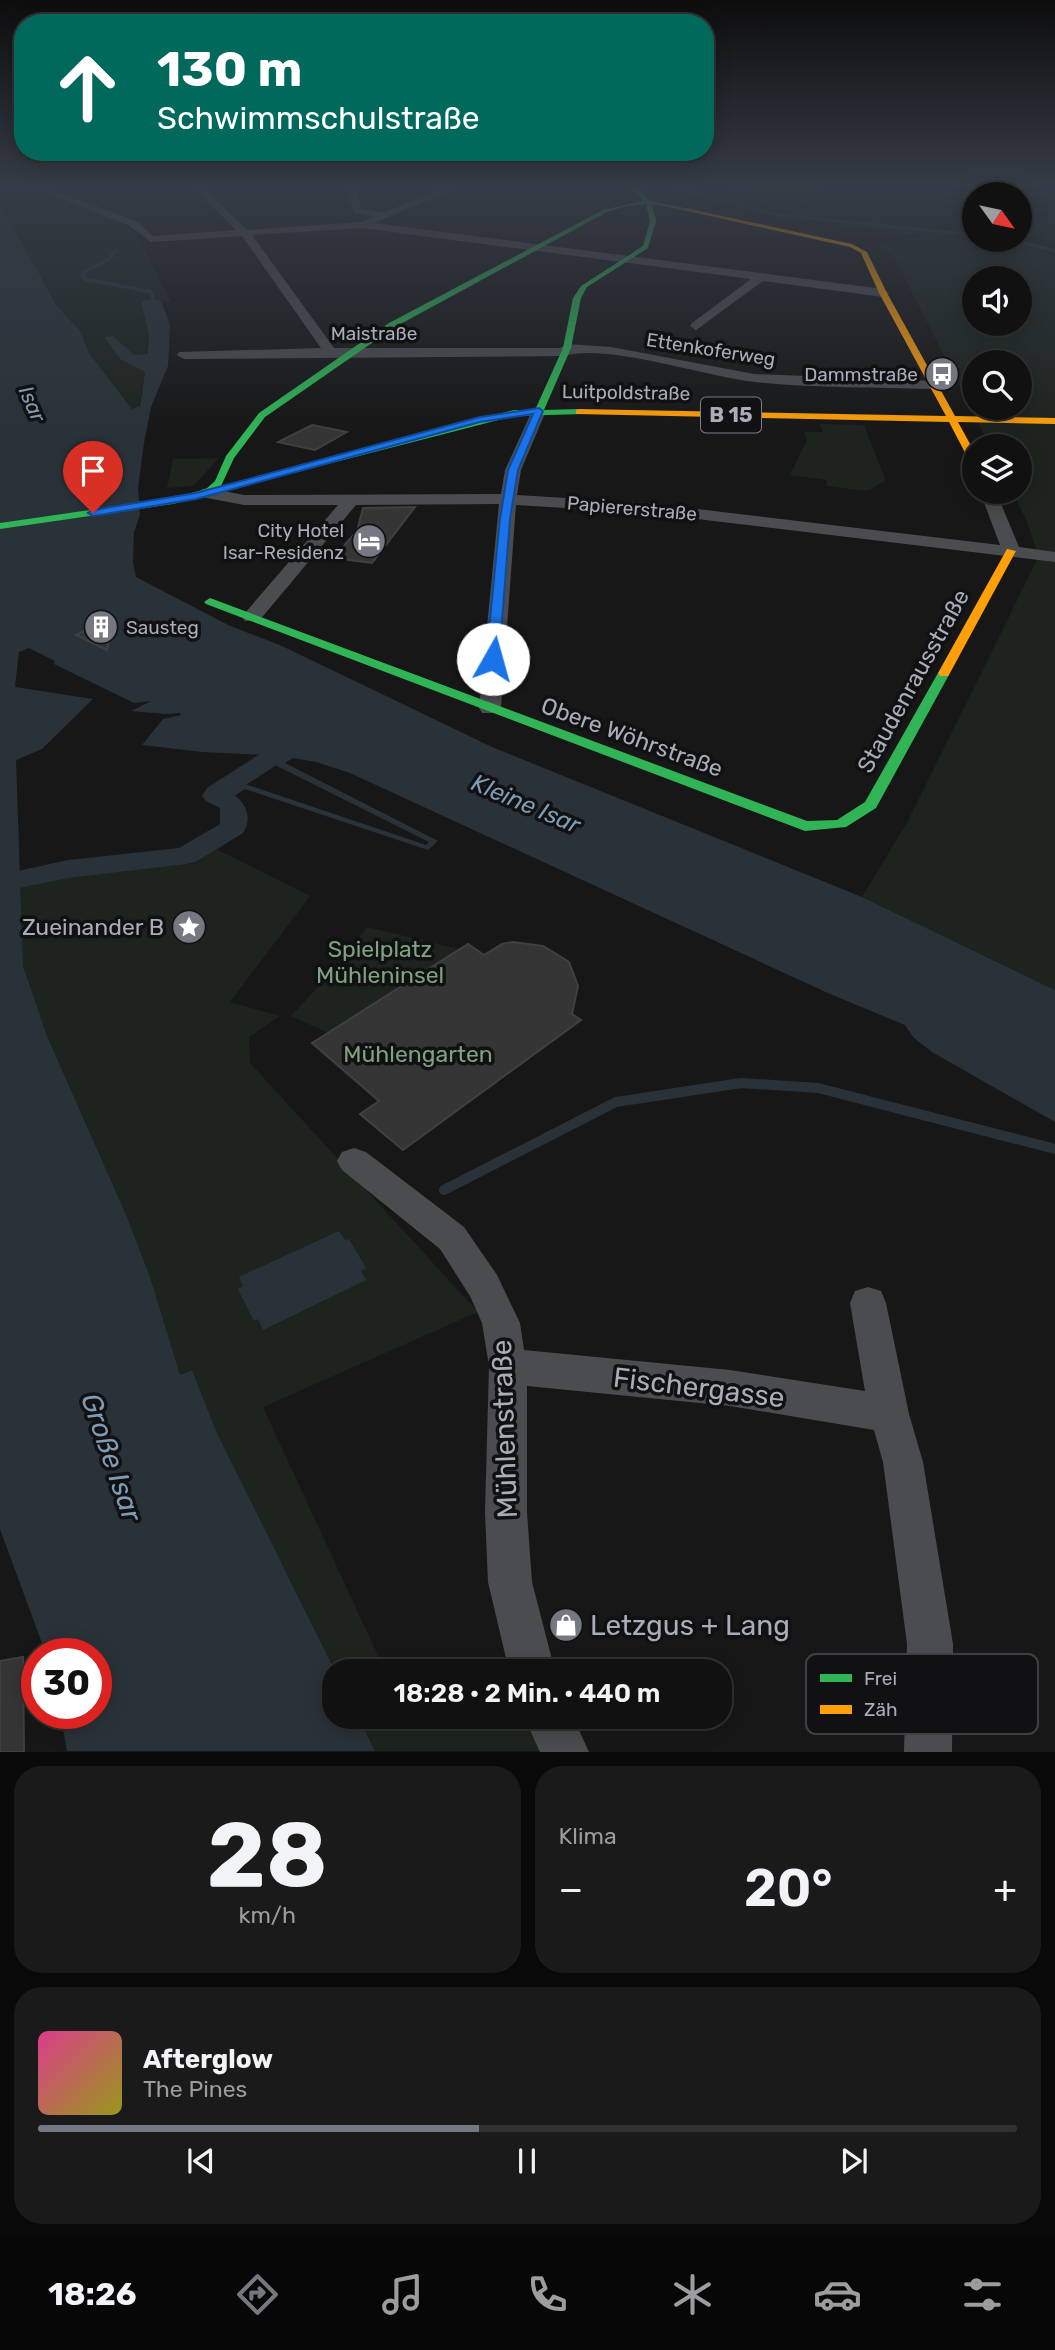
<!DOCTYPE html>
<html lang="de">
<head>
<meta charset="utf-8">
<style>
  :root { --surface:#111; --page:#1a1a1a; --text:#f1f3f6; --muted:#9c9d9f; --line:#303131; --accent:#757880 }
  body { margin:0; font-family:Rubik,sans-serif; background:var(--page); color:var(--text); height:100vh; display:flex; flex-direction:column; font-size:26px; white-space:nowrap }
  * { box-sizing:border-box; margin:0 }
  p { font-size:23px; color:var(--muted) }
  .icon { flex:none; width:38px; height:38px; fill:none; stroke:currentColor; stroke-width:2; stroke-linecap:round; stroke-linejoin:round }
  .map { position:relative; height:1752px; overflow:hidden }
  .panel { display:flex; flex-direction:column; gap:14px; padding:14px; background:#090909; flex:1 }
  .panel>* { flex:none }
  .guide { position:absolute; left:14px; top:14px; width:700px; height:147px; border-radius:28px; box-shadow:0 4px 18px #0003,0 0 0 2px var(--line); background:#00695c; color:#fff; overflow:hidden }
  .needle { width:46px; rotate:123deg }
  .fabs { position:absolute; left:962px; top:182px; display:grid; gap:14px }
  .fabs a { display:grid; place-items:center; width:70px; height:70px; border-radius:50%; background:var(--surface); box-shadow:0 4px 18px #0003,0 0 0 2px var(--line); font-size:35px }
  .speed { position:absolute; left:21px; top:1638px; display:flex; gap:14px; font-size:35px; font-weight:700; text-align:center }
  .speed>* { display:grid; place-content:center; width:91px; height:91px; border-radius:50%; background:var(--surface); box-shadow:0 4px 18px #0003,0 0 0 2px var(--line); line-height:1 }
  .speed .limit { border:10px solid #d22; background:#fff; color:#111 }
  .pin { position:absolute; display:grid; place-items:center; width:60px; height:60px; color:#fff; margin:-72px -30px; border-radius:50% 50% 50% 0; rotate:-45deg; box-shadow:0 0 7px #0007 }
  .pin .icon { rotate:45deg }
  .me { position:absolute; width:77px; margin:-38px; rotate:7deg; stroke-linejoin:round; filter:drop-shadow(0 0 5px #0008) }
  .turn { display:flex; align-items:center; gap:24px; height:147px; padding:0 28px; font-size:32px }
  .turn .icon { width:91px; height:91px; stroke-width:2.5 }
  .turn b { display:block; font-size:49px; line-height:60px }
  .big { font-size:52px; font-weight:600; line-height:1.1 }
  .panel .card { flex:1; display:flex; flex-direction:column; justify-content:center; gap:10px; min-width:0; padding:0 24px; border-radius:28px; background:var(--page) }
  .panel .dial { align-items:center; gap:0 }
  .dial b { font-size:91px; line-height:1 }
  .song { display:flex; align-items:center; gap:21px }
  .cover { width:84px; height:84px; border-radius:10px; background:linear-gradient(135deg,hsl(330 70% 55%),hsl(60 70% 35%)) }
  .played { height:7px; border-radius:4px; background:linear-gradient(90deg,var(--accent) 45%,var(--line) 45%) }
  .keys { display:flex; justify-content:space-around; direction:ltr }
  .heat { display:flex; justify-content:space-between; align-items:center; font-size:38px; direction:ltr }
  .panel .tiles { flex:1; display:grid; gap:14px; grid-template-columns:1fr 1fr }
  .card:last-child { grid-column:span 2 }
  .trip { position:absolute; left:322px; top:1659px; width:410px; height:70px; border-radius:28px; background:var(--surface); box-shadow:0 4px 18px #0003,0 0 0 2px var(--line); font-weight:600; line-height:70px; text-align:center }
  .tab-bar { display:flex; height:112px; justify-content:space-around; align-items:center; background:#070707; color:var(--muted) }
  .tab-bar .icon { width:49px; height:49px }
  .tab-bar .on { color:var(--accent) }
  .tab-bar b { font-size:32px; color:var(--text) }
  .map>svg:first-child { display:block }
  .green { fill:#1d241e; fill-rule:evenodd }
  .water { fill:#2a3239 }
  .lines { fill:none; stroke-linecap:round; stroke-linejoin:round }
  .stream-far1 { stroke:#2a3239; stroke-width:3.5 }
  .stream { stroke:#2a3239; stroke-width:10 }
  .canal { fill:#2a3239; fill-rule:evenodd }
  .building { fill:#353536; stroke:#3f4043; stroke-width:2 }
  .street { fill:#4b4c50; fill-rule:evenodd }
  .fast { fill:#30b455; fill-rule:evenodd }
  .slow { fill:#ff9f0a; fill-rule:evenodd }
  .route { fill:#1a73e8; stroke:#114b97; stroke-width:2 }
  .labels { text-anchor:middle; stroke-width:7; stroke-linejoin:round; paint-order:stroke }
  .far-street-label { font-size:19px; fill:#a8adb8; stroke:#111113 }
  .far-poi-label { font-size:19px; fill:#a8adb8; stroke:#111113; text-anchor:end }
  .far-water-label { font-size:21px; font-style:italic; fill:#7f9bb3; stroke:#111113 }
  .shield { fill:#111113; stroke:#7b7e86; stroke-width:2 }
  .shield-label { font-size:21px; font-weight:bold; fill:#a8adb8 }
  .street-label { font-size:23px; fill:#a8adb8; stroke:#111113 }
  .poi-label { font-size:23px; fill:#a8adb8; stroke:#111113; text-anchor:end }
  .park-label { font-size:23px; fill:#7fa381; stroke:#111113 }
  .water-label { font-size:24px; font-style:italic; fill:#7f9bb3; stroke:#111113 }
  .near-street-label { font-size:28px; fill:#a8adb8; stroke:#111113 }
  .near-water-label { font-size:28px; font-style:italic; fill:#7f9bb3; stroke:#111113 }
  .near-poi-label { font-size:28px; fill:#a8adb8; stroke:#111113; text-anchor:start }
  .key { fill:#111113; stroke:#3e4045; stroke-width:2 }
  .key-label { font-size:19px; fill:#a8adb8 }
</style>
</head>
<body>
<div class="map">
<svg width="1055" height="1752" viewBox="0 0 1055 1752">
  <rect width="100%" height="100%" fill="#171717"/>
  <g class="green">
    <path d="M0,187H23L104,215L127,227L136,233L172,303L153,299L145,355L131,354L113,336L104,337L120,359L145,372L139,407L132,409L89,353L79,331L57,306L0,203Z"/>
    <path d="M698,187H827L797,210L753,205L746,204L756,196Z"/>
    <path d="M1055,217V242L1025,235L1020,230V224L1023,223L1020,219Z"/>
    <path d="M849,223L975,236V240L1023,244L1055,255V990L862,897L908,821L1039,556L1025,517L1012,492H1020V446H990L893,255L877,247L893,241L920,237L918,235L835,226ZM975,278H1020V324H975ZM975,362H1020V408H975Z"/>
    <path d="M820,424L864,425L885,479L884,482L866,491L826,486L827,480L790,475L807,440L804,432H823Z"/>
    <path d="M219,458L193,486L167,488L173,459Z"/>
    <path d="M216,849L310,896L230,1002L280,1016L249,1037L250,1063L478,1312L263,1407L385,1671H335L216,1431L192,1370L180,1375L150,1277L127,1217L47,1036L23,966L20,883L89,870L196,863Z"/>
    <path d="M367,927L459,949L328,1033L291,1016L338,966Z"/>
    <path d="M358,1717H406L408,1720L412,1717H532L542,1751H375Z"/>
  </g>
  <g class="water">
    <path d="M0,203L57,306L80,331L89,353L132,409L140,406L145,372L120,359L104,337L113,336L134,355L147,354L149,335L141,302L153,299L161,301L170,325L168,366L151,407L144,443L138,488L140,515L134,532L133,562L136,577L228,625L282,646L492,747L862,897L1055,990V1122L932,1052L914,1038L905,1025L830,994L350,773L316,762L293,758L285,763L438,841L428,850L245,789L228,800L220,798L242,783L426,845L429,842L273,764L277,760H272L269,755L203,752L142,745L163,719L181,715L180,713L166,714L131,711L151,701L134,703L54,664L55,661L29,648L19,652L15,687L93,699L42,749L16,760L23,966L47,1036L127,1217L150,1277L180,1375L192,1370L216,1431L335,1671L334,1717H358L375,1751H67L60,1713H96V1654H46L0,1529Z"/>
    <path d="M339,1231L345,1240L349,1239L366,1268L361,1271L366,1280L263,1330L258,1319L254,1321L238,1289L243,1286L239,1277Z"/>
  </g>
  <g class="lines">
    <g class="stream-far1">
      <path d="M667,187L779,215L975,235"/>
      <path d="M1014,240L1055,251"/>
      <path d="M115,251L108,260L83,272L84,279L152,292L154,309"/>
    </g>
    <path class="stream" d="M444,1190L616,1102L741,1083L818,1088L1055,1149"/>
    <path class="canal" d="M272,750L281,752L284,757L281,762L232,794C246,801 253,819 243,833L196,862L186,864L68,878L19,888L9,885L5,879L9,873L68,860L179,848L220,824V808L206,801L202,796L207,788L263,752Z"/>
  </g>
  <g class="building">
    <path d="M312,425L347,432L315,450L278,442Z"/>
    <path d="M415,507L372,563L333,558L357,531L363,508Z"/>
    <path d="M113,618L107,650L76,635Z"/>
    <path d="M513,942L543,946L569,962L578,986L572,1014L581,1020L403,1150L360,1114L379,1101L312,1043L468,944L484,955L502,944Z"/>
    <path d="M23,1657L24,1752H0V1661Z"/>
  </g>
  <g class="lines">
    <g class="street">
      <path d="M31,187H45L138,222L153,236L236,230L193,187H203L247,230L362,222L374,216L354,213L346,187H355L361,209L385,212L447,187H460L374,223L883,289L889,293L883,297L763,281L696,330L690,326L692,323L751,279L362,228L252,235L334,348H560L567,344L611,347L754,374L933,381L940,385L933,389C874,387 814,388 755,382C707,377 606,343 565,356L184,359L177,355L179,352L321,348L242,236L151,242L130,226Z"/>
      <path d="M539,407L546,411L521,470L517,495L647,503L1000,545L980,492H996L1019,547L1055,552V562L647,513L516,505L501,708L498,713H482L479,708L499,504L356,505L259,621H245L242,617L245,613L338,505H244L202,497L200,493L202,489L208,488L244,495L501,494L505,470L532,411Z"/>
      <path d="M354,1148L366,1152L464,1227L497,1275L520,1323L524,1350L730,1370L865,1391L850,1303L855,1291L868,1287L881,1291L886,1303L909,1414L923,1462L953,1644L952,1752H904L907,1644L883,1462L874,1430L730,1406L527,1386V1512L532,1582L555,1671H509L488,1582L485,1512L489,1366L482,1323L470,1296L440,1249L342,1170L337,1161L342,1152Z"/>
      <path d="M524,1717H573L589,1752H540Z"/>
    </g>
    <g class="fast">
      <path d="M632,187H638L650,201L690,209L687,211L652,204L656,221L648,248L587,287L581,298L571,348L544,410L579,409L582,410V414L514,416L173,504L0,529V523L173,498L206,489L215,481L226,456L259,413L389,323L603,210L643,201ZM646,204L650,221L643,246L581,286L573,298L563,348L535,410H514L221,486L234,458L265,417L395,327L607,212L627,206Z"/>
      <path d="M210,598L807,821L837,820L865,802L938,673L944,669L950,673L876,808L846,827L805,831L206,604L204,602Z"/>
    </g>
    <g class="slow">
      <path d="M685,208L852,244L867,252L887,293L955,416L1055,418V424L958,422L975,453V465L970,462L949,422L576,414V410L579,409L946,416L879,293L861,253L850,247L687,211Z"/>
      <path d="M1007,549L1016,551L950,673L948,676H940L938,673Z"/>
    </g>
  </g>
  <linearGradient id="sky" x2="0" y2="1"><stop stop-color="#0d0d0d"/><stop offset="0.43" stop-color="#363c47"/><stop offset="1" stop-color="#363c47" stop-opacity="0"/></linearGradient>
  <rect width="1055" height="433" fill="url(#sky)"/>
  <path class="route" d="M539,408L543,411L518,470L510,519L499,659L493,663L486,659L500,519L508,470L533,414L480,422L196,499L93,516L88,513L93,510L196,493L480,417Z"/>
  <defs>
    <g id="bus-disc" transform="scale(1.75)"><circle r="9.5" fill="#757880" stroke="#111113"/><path d="M-5-6H5V4H4V6H2V4H-2V6H-4V4H-5ZM-3.5-4V0h7V-4ZM-3.5 1.2v1.5H-2V1.2ZM2 1.2v1.5H3.5V1.2Z" fill="#fff"/></g>
    <g id="hotel-disc" transform="scale(1.75)"><circle r="9.5" fill="#757880" stroke="#111113"/><path d="M-6-4.5h1.5V1H6V5H4.5V3h-9V5H-6ZM-4 0a1.8 1.8 0 1 1 3.6 0ZM.5 0V-2.5h3Q6-2.5 6 0Z" fill="#fff"/></g>
    <g id="building-disc" transform="scale(1.75)"><circle r="9.5" fill="#757880" stroke="#111113"/><path d="M-4-6H4V6H1V3H-1V6H-4ZM-2.5-4.3h1.7v1.8h-1.7ZM.8-4.3h1.7v1.8H.8ZM-2.5-1h1.7V.8h-1.7ZM.8-1h1.7V.8H.8Z" fill="#fff"/></g>
    <g id="sight-disc" transform="scale(1.75)"><circle r="9.5" fill="#757880" stroke="#111113"/><path d="M0-6L1.8-2.2L6-1.7L2.9 1.2L3.7 5.4L0 3.3L-3.7 5.4L-2.9 1.2L-6-1.7L-1.8-2.2Z" fill="#fff"/></g>
    <g id="shop-disc" transform="scale(1.75)"><circle r="9.5" fill="#757880" stroke="#111113"/><path d="M-5-2.5h2.3a2.7 3.5 0 0 1 5.4 0H5L5.5 6h-11ZM-1.5-2.5h3a1.5 2.3 0 0 0-3 0Z" fill="#fff"/></g>
  </defs>
  <g fill-rule="evenodd">
    <use href="#bus-disc" x="942" y="374"/>
    <use href="#hotel-disc" x="369" y="541"/>
    <use href="#building-disc" x="101" y="627"/>
    <use href="#sight-disc" x="189" y="927"/>
    <use href="#shop-disc" x="566" y="1625"/>
  </g>
  <g class="labels">
    <g class="far-street-label">
      <text x="374" y="340">Maistraße</text>
      <text transform="translate(711 349) rotate(9)" y="7">Ettenkoferweg</text>
      <text transform="translate(626 392) rotate(1)" y="7">Luitpoldstraße</text>
      <text transform="translate(632 508) rotate(5)" y="7">Papiererstraße</text>
    </g>
    <g class="far-poi-label">
      <text x="918" y="381">Dammstraße</text>
      <text x="344" y="537">City Hotel<tspan x="344" dy="22">Isar-Residenz</tspan></text>
      <text x="126" y="634" text-anchor="start">Sausteg</text>
    </g>
    <g class="far-water-label">
      <text transform="translate(32 404) rotate(66)" y="7">Isar</text>
    </g>
    <rect class="shield" x="701" y="397.5" width="60" height="35" rx="5"/>
    <g class="shield-label">
      <text x="731" y="422">B 15</text>
    </g>
    <g class="street-label">
      <text transform="translate(913 681) rotate(-61)" y="8">Staudenrausstraße</text>
      <text transform="translate(632 737) rotate(20)" y="8">Obere Wöhrstraße</text>
    </g>
    <g class="poi-label">
      <text x="164" y="935">Zueinander B</text>
    </g>
    <g class="park-label">
      <text x="380" y="957">Spielplatz<tspan x="380" dy="26">Mühleninsel</tspan></text>
      <text x="418" y="1062">Mühlengarten</text>
    </g>
    <g class="water-label">
      <text transform="translate(526 804) rotate(23)" y="8">Kleine Isar</text>
    </g>
    <g class="near-street-label">
      <text transform="translate(699 1387) rotate(7)" y="10">Fischergasse</text>
      <text transform="translate(504 1429) rotate(-92)" y="10">Mühlenstraße</text>
    </g>
    <g class="near-water-label">
      <text transform="translate(112 1457) rotate(71)" y="10">Große Isar</text>
    </g>
    <g class="near-poi-label">
      <text x="590" y="1635">Letzgus + Lang</text>
    </g>
  </g>
  <rect x="806" y="1654" width="232" height="80" rx="10" class="key"/>
  <rect x="820" y="1674" width="32" height="8" fill="#30b455"/>
  <rect x="820" y="1705" width="32" height="9" fill="#ff9f0a"/>
  <g class="key-label">
    <text x="864" y="1685">Frei</text>
    <text x="864" y="1716">Zäh</text>
  </g>
</svg>
<div class="fabs">
<a><svg class="needle" viewBox="-14 -14 28 28"><path d="M0-13l5 13h-10z" fill="#e53935"/><path d="M0 13l5-13h-10z" fill="#9c9d9f"/></svg></a>
<a><svg class="icon" aria-label="sound" viewBox="0 0 24 24"><path d="M4 9h4l5-4v14l-5-4H4zM17 9q2 3 0 6"/></svg></a>
<a><svg class="icon" aria-label="search" viewBox="0 0 24 24"><circle cx="10" cy="10" r="6"/><path d="M15 15l6 6"/></svg></a>
<a><svg class="icon" aria-label="layers" viewBox="0 0 24 24"><path d="M12 4l9 5-9 5-9-5zM3 14l9 5 9-5"/></svg></a>
</div>
<div class="speed"><div class="limit">30</div></div>
<div class="pin" style="left:93px;top:513px;background:#d93025"><svg class="icon" aria-label="arrive" viewBox="0 0 24 24"><path d="M6 21V4h12l-3 4 3 4H6"/></svg></div>
<svg class="me" style="left:493px;top:659px" viewBox="-20 -20 40 40"><circle r="19" fill="#fff"/><path d="M0-13L10 11 0 6-10 11z" fill="#1a73e8"/></svg>
<div class="trip">18:28 · 2 Min. · 440 m</div>
<div class="guide">
<div class="turn"><svg class="icon" aria-label="ahead" viewBox="0 0 24 24"><path d="M12 20V5M6 11l6-6 6 6"/></svg><div><b>130 m</b>Schwimmschulstraße</div></div>
</div>
</div>
<section class="panel">
<div class="tiles">
<div class="card dial"><b>28</b><p>km/h</p></div>
<div class="card"><p>Klima</p>
<div class="heat"><a>−</a><b class="big">20°</b><a>+</a></div>
</div>
<div class="card">
<div class="song"><i class="cover"></i><div><b>Afterglow</b><p>The Pines</p></div></div>
<div class="played"></div>
<div class="keys"><svg class="icon" aria-label="previous" viewBox="0 0 24 24"><path d="M18 5L8 12l10 7zM5 5v14"/></svg><svg class="icon" aria-label="pause" viewBox="0 0 24 24"><path d="M8 5v14M16 5v14"/></svg><svg class="icon" aria-label="next" viewBox="0 0 24 24"><path d="M6 5l10 7-10 7zM19 5v14"/></svg></div>
</div>
</div>
</section>
<nav class="tab-bar">
<b>18:26</b>
<svg class="icon on" aria-label="directions" viewBox="0 0 24 24"><path d="M12 3l9 9-9 9-9-9zM9 14v-3h6M13 9l2 2-2 2"/></svg>
<svg class="icon" aria-label="music" viewBox="0 0 24 24"><path d="M9 18V5l10-2v13"/><circle cx="6" cy="18" r="3"/><circle cx="16" cy="16" r="3"/></svg>
<svg class="icon" aria-label="phone" viewBox="0 0 24 24"><path d="M5 4h4l2 5-3 2q2 4 5 5l2-3 5 2v4C11 20 4 13 5 4z"/></svg>
<svg class="icon" aria-label="climate" viewBox="0 0 24 24"><path d="M12 3v18M4 7l16 10M4 17L20 7"/></svg>
<svg class="icon" aria-label="car" viewBox="0 0 24 24"><path d="M5 17H2v-5l4-1 3-4h7l3 4 3 1v5h-3M9 17h6M6 11h13"/><circle cx="7" cy="17" r="2"/><circle cx="17" cy="17" r="2"/></svg>
<svg class="icon" aria-label="filters" viewBox="0 0 24 24"><path d="M4 7h16M4 17h16"/><circle cx="9" cy="7" r="2"/><circle cx="15" cy="17" r="2"/></svg>
</nav>
</body>
</html>
